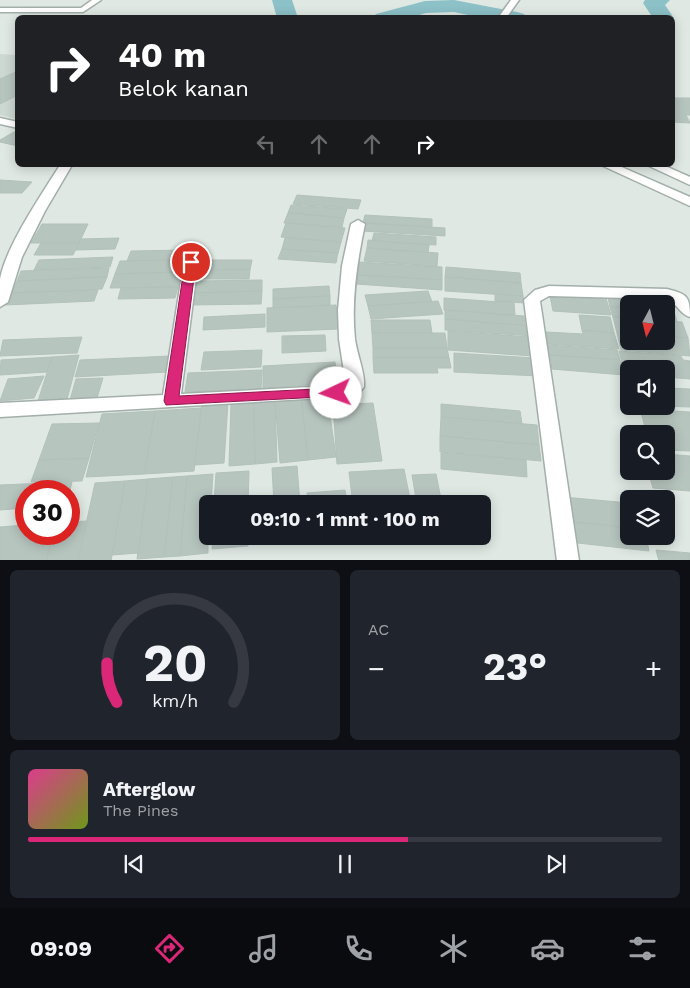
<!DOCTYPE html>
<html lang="id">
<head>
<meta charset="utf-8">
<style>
  :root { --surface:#171b24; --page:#20242c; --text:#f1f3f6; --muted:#9ea1a6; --line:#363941; --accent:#db2777 }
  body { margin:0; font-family:"Work Sans",sans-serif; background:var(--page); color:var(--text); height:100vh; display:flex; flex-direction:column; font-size:19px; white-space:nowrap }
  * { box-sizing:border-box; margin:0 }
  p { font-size:16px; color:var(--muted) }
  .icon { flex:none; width:28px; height:28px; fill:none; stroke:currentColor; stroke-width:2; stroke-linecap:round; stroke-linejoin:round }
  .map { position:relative; height:560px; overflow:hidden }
  .drawer { display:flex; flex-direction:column; gap:10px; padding:10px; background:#0d0f14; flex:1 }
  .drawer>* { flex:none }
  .guide { position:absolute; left:15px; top:15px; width:660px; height:152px; border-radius:8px; box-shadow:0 2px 12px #0003; background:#202124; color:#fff; overflow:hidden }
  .needle { width:32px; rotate:187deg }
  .controls { position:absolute; left:620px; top:295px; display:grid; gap:10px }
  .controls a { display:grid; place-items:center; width:55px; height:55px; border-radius:8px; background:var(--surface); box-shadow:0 2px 12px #0003; font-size:25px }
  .speed { position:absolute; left:15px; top:480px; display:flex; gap:10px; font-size:25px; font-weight:700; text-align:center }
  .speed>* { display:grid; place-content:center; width:65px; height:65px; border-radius:50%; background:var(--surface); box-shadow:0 2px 12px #0003; line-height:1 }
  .speed .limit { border:8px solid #d22; background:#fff; color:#111 }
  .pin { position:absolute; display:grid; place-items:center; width:42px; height:42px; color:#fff; margin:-21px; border:2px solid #fff; border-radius:50%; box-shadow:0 1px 5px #0007 }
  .me { position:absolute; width:55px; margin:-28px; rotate:267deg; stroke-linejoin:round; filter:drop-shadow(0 0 4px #0008) }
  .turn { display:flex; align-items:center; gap:18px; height:105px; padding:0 20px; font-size:22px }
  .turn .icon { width:65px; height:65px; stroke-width:2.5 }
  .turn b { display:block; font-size:35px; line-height:42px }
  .lanes { display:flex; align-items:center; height:48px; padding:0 20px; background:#0003; justify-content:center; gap:25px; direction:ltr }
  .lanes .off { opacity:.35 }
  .big { font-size:38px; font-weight:700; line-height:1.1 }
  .drawer .card { flex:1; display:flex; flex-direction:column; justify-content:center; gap:8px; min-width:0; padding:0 18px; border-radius:8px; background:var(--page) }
  .drawer .dial { align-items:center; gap:0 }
  .dial svg { height:130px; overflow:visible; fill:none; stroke:var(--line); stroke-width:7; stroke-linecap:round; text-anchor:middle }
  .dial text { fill:var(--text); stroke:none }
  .song { display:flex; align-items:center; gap:15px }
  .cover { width:60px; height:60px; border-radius:8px; background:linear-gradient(135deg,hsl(330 70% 55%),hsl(80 70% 35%)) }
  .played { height:5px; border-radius:2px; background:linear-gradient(90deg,var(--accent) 60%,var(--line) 60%) }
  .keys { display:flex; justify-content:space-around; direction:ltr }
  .heat { display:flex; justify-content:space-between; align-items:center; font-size:28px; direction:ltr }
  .drawer .tiles { flex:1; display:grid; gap:10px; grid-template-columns:1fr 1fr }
  .card:last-child { grid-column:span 2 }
  .trip { position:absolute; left:199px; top:495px; width:292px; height:50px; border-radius:8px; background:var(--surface); box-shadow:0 2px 12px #0003; font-weight:700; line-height:50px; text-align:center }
  .tabs { display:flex; height:80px; justify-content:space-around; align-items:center; background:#090b0e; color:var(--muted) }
  .tabs .icon { width:35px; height:35px }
  .tabs .on { color:var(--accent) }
  .tabs b { font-size:22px; color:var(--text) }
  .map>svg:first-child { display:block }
  .built { fill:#cdd8d2 }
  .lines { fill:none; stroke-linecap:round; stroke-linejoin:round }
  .river { fill:#8cc1c7; fill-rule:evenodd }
  .building { fill:#b7c5bf; stroke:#b2c1ba }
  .street-casing { stroke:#a3afaa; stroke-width:3 }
  .street { fill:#fff; fill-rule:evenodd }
  .route { fill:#db2777; stroke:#8e194d }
</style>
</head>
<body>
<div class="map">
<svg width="690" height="561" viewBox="0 0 690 561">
  <rect width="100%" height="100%" fill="#dfe8e3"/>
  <path class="built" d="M0,54L17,55V119L0,115Z"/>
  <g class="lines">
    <g class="river">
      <path d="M272,0H292L298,18H277Z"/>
      <path d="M454,0L517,12L524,14L527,18H482L454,12L426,13L409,18H373L376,14L425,1Z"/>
      <path d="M645,0H670L665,5L674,18L672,21V18H653L643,3Z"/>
    </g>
  </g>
  <g class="building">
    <path d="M18,71V95L0,104V79Z"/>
    <path d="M672,98H690V115H686L690,123L672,122Z"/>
    <path d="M14,132L18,133V146L0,142V140Z"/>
    <path d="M0,180L32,182L22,193H0Z"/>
    <path d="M297,195L361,200L358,209L293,204Z"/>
    <path d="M291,205L347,209L344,218L288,213Z"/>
    <path d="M288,213L344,218L342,227L284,223Z"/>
    <path d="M365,215L432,219V227L363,223Z"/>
    <path d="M286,223L345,228L341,242L281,237Z"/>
    <path d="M363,223L445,228V236L362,231Z"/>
    <path d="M42,224H88L79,243H31Z"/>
    <path d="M374,233L436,237V245L372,241Z"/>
    <path d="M119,238L115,249L76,250L81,239Z"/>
    <path d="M285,238L341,242L338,253L282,249Z"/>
    <path d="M368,240L429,245L428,253L367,248Z"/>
    <path d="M41,243H79L73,255H34Z"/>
    <path d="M367,248L438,253L437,266L364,261Z"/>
    <path d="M282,249L338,253L336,263L278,259Z"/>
    <path d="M187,250L184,260L127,261L131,251Z"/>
    <path d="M113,257L110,267L34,270L39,260Z"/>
    <path d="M184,260L181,272L115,274L120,261Z"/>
    <path d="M205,260H252L250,270H203Z"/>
    <path d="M359,262L442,267V280L357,275Z"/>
    <path d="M446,267L520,273L521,283L445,277Z"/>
    <path d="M109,268L107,277L17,281L21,271Z"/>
    <path d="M203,270H250L249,279H200Z"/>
    <path d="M181,272L178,287L110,288L115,274Z"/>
    <path d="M357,275L442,280V290L356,284Z"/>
    <path d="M107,277L102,289L11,293L17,281Z"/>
    <path d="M445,277L521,283L523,296L445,291Z"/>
    <path d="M262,280V291L195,293L197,281Z"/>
    <path d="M329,286L330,296L273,299V289Z"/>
    <path d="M178,287L175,298L118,299L121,288Z"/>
    <path d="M98,290L94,301L5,305L11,293Z"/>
    <path d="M262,291L261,304L192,305L195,293Z"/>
    <path d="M428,291L432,302L368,306L365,295Z"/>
    <path d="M549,291L605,295L611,315L553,311Z"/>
    <path d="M607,293L669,298L674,312L666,311V304H629V308L610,307Z"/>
    <path d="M495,294L523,296L524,303L495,301Z"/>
    <path d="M330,296V305L273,308V299Z"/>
    <path d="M444,298L514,303L515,315L444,310Z"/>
    <path d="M438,301L443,314L371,319L368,306Z"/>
    <path d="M336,305L339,329L267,332V308Z"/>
    <path d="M610,307L629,308V318L613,317Z"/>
    <path d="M445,310L524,316L525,326L445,319Z"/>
    <path d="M666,311L674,312L677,322L666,321Z"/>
    <path d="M265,314V327L203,330L204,317Z"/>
    <path d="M579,315L610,317L614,333L582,330Z"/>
    <path d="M613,317L629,318V333H617Z"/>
    <path d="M445,319L533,326L534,336L445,330Z"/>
    <path d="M371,320H430L432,333H372Z"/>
    <path d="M666,321L682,322L688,338L666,336Z"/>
    <path d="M582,330L614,333L619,349L548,344L546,332L583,334Z"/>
    <path d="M448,331L530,337L533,356L448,350Z"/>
    <path d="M372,333H445L447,348H373Z"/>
    <path d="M617,333H629V341H666V336L688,338L690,356L621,350Z"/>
    <path d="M325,335L326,351L282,353V336Z"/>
    <path d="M82,337L77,353L0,356L3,340Z"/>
    <path d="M548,345L617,350L620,360L550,355Z"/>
    <path d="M373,348H447L449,358H373Z"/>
    <path d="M262,350L261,367L201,370L204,352Z"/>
    <path d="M619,351L681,356L683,360L690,361V379L666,377V369H629V374H625Z"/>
    <path d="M454,353L535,358L539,376L454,372Z"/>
    <path d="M79,355L67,399L38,401L52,357Z"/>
    <path d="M550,355L620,360L624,375L552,369Z"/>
    <path d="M171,356L168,372L75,377L80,360Z"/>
    <path d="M52,357L47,372L0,375L1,360Z"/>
    <path d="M373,358H449L451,368H437L438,373H374Z"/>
    <path d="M335,362L337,383L263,388V366Z"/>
    <path d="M262,370L261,389L185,392L188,373Z"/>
    <path d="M44,376L34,398L0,401L8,379Z"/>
    <path d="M103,378L97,398L70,400L76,379Z"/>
    <path d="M666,388L690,389V407L666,406Z"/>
    <path d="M327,395L336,457L308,460L301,397Z"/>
    <path d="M301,397L308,460L280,463L275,400Z"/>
    <path d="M275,401L277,462L255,464L254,402Z"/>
    <path d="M228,402L224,463L195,465L202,403Z"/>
    <path d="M254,402L255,464L229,466L231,404Z"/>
    <path d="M373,403L382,461L337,464L333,405Z"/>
    <path d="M441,404L520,411L522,424L441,417Z"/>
    <path d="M201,408L194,471L144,474L155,411Z"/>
    <path d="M640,409L690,412V451L666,450V434H647Z"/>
    <path d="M155,411L144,474L86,477L102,414Z"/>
    <path d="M441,417L537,425L539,445L440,436Z"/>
    <path d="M99,423L89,458L39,460L52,424Z"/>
    <path d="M440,436L539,445L541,461L440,452Z"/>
    <path d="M441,453L526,460L527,477L441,469Z"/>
    <path d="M666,454L690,456V491L653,488L648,471H666Z"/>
    <path d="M89,458L82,481L31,482L39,460Z"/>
    <path d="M297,466L300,504H274L272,468Z"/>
    <path d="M404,469L411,504H353L349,472Z"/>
    <path d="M249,471L248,504H214L216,473Z"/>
    <path d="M213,474L211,504H208V553L180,556L187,476Z"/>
    <path d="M436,474L442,504H417L412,475Z"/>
    <path d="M187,476L180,556L164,557L173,477Z"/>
    <path d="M173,477L164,557L137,559L148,479Z"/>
    <path d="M148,479L138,553L112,555L125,481Z"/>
    <path d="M125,481L111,561H78L95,483Z"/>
    <path d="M72,482L69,494V491H26V508L0,510V485Z"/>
    <path d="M345,490L347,504H308L307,493Z"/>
    <path d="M563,497L629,503V528L566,521Z"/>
    <path d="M87,521L78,561H46L53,534H69V522Z"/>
    <path d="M566,521L629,528V536H646L649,551L569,542Z"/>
    <path d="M26,525V534H53L46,561H0V527Z"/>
    <path d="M213,536H248V546L212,549Z"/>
    <path d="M310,536H350V538L310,541Z"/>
    <path d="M656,550L690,553V561H659Z"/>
  </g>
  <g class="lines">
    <g class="street-casing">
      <g id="street">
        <path d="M92,0H101L83,12H0V8H81Z"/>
        <path d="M511,0H519L506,18H498Z"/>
        <path d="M0,118L18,122V128L0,124Z"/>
        <path d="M60,165H72L45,211L22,257L8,302L0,307C0,298 0,288 0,279C6,246 42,194 60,165Z"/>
        <path d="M601,165H617L690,197V206Z"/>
        <path d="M647,165H663L690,177V185Z"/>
        <path d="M358,220L365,224C357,262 351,301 355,339C357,354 363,367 364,381V387L356,396L0,417V403L163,395L184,262L191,258L198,262L181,394L346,385L339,339L338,310L342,266L351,224Z"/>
        <path d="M549,286L667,289C687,294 690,296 690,317C679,314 677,302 666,299L549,296L540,301L579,561H557L524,300L535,290Z"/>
      </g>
    </g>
    <use href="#street" class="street"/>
  </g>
  <path class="route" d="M191,259L196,262L179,396L336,388L341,390L343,393L341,396L166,405L164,401L185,262Z"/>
</svg>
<div class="controls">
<a><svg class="needle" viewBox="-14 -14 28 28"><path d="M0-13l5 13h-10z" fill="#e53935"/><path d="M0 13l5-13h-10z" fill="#9ea1a6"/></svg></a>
<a><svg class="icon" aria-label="sound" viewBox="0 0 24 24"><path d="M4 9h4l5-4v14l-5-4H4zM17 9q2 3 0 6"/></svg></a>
<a><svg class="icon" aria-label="search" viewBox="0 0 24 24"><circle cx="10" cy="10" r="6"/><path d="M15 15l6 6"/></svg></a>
<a><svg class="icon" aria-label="layers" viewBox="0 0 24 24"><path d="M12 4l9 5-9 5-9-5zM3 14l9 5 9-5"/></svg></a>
</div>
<div class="speed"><div class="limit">30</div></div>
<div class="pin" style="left:191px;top:262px;background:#d93025"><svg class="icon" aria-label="arrive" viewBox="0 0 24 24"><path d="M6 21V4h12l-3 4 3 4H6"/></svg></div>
<svg class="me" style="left:336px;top:393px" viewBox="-20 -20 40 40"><circle r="19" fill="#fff"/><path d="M0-13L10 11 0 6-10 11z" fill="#db2777"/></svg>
<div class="trip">09:10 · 1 mnt · 100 m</div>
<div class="guide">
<div class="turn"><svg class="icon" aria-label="right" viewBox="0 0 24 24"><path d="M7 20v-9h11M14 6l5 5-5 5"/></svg><div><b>40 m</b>Belok kanan</div></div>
<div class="lanes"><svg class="icon off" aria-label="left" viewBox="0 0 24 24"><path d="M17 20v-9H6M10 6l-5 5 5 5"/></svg><svg class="icon off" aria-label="ahead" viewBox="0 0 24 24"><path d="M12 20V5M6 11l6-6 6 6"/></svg><svg class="icon off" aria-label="ahead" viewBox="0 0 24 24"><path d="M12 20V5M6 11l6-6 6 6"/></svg><svg class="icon" aria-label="right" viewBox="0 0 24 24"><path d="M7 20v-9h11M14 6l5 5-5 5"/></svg></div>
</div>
</div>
<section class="drawer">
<div class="tiles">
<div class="card dial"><svg viewBox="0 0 100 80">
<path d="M14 69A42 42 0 1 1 86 69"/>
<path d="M14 69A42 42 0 0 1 8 45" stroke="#db2777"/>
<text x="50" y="56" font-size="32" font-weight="700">20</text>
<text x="50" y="72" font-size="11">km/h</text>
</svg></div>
<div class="card"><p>AC</p>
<div class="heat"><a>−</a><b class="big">23°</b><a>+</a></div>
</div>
<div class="card">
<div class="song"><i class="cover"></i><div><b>Afterglow</b><p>The Pines</p></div></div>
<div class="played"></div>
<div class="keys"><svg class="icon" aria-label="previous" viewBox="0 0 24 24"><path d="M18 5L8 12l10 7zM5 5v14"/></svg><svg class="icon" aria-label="pause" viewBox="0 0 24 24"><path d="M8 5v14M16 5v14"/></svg><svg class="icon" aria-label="next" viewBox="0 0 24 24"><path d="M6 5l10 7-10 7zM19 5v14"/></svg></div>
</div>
</div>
</section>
<nav class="tabs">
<b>09:09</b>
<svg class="icon on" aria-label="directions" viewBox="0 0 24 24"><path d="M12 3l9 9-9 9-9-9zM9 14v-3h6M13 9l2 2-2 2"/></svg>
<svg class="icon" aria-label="music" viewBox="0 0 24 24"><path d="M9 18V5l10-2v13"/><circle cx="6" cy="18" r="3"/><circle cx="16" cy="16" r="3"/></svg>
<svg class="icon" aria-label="phone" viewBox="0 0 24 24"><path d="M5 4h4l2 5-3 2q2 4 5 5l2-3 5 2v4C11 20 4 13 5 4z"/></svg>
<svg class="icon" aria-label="climate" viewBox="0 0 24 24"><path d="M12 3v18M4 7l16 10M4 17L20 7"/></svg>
<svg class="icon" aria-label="car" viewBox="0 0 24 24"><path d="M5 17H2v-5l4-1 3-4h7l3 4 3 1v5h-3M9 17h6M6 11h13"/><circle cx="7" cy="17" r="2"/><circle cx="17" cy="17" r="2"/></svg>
<svg class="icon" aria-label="filters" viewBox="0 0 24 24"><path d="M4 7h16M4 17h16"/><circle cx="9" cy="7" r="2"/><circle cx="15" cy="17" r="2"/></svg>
</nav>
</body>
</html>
